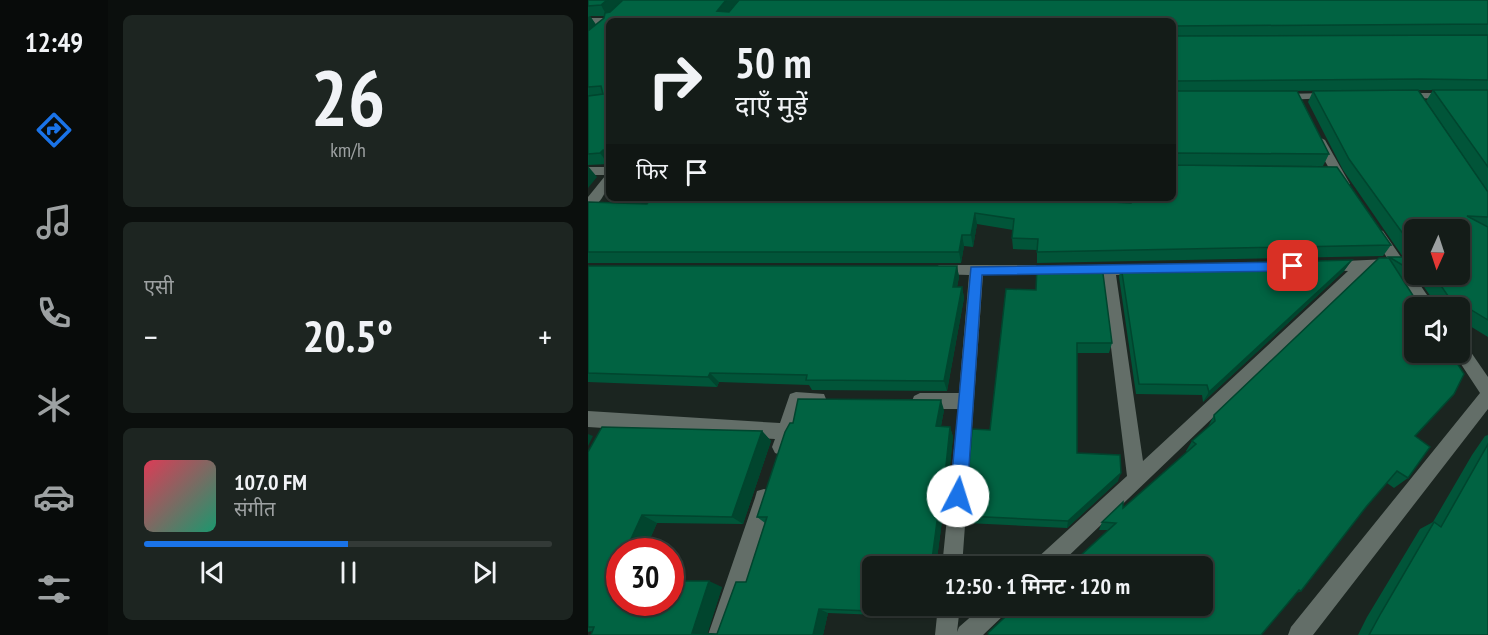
<!DOCTYPE html>
<html lang="hi">
<head>
<meta charset="utf-8">
<style>
  :root { --surface:#141c18; --page:#1d2521; --text:#f1f3f6; --muted:#9da1a2; --line:#333a37; --accent:#1a73e8 }
  body { margin:0; font-family:"PT Sans Narrow","Noto Sans Devanagari",sans-serif; background:var(--page); color:var(--text); height:100vh; display:flex; flex-direction:column; font-size:22px; white-space:nowrap }
  * { box-sizing:border-box; margin:0 }
  p { font-size:20px; color:var(--muted) }
  .icon { flex:none; width:33px; height:33px; fill:none; stroke:currentColor; stroke-width:2; stroke-linecap:round; stroke-linejoin:round }
  .map { position:relative; flex:1; overflow:hidden }
  .sheet { display:flex; flex-direction:column; gap:15px; padding:15px; background:#0b0f0d; width:480px }
  .sheet>* { flex:none }
  .hud { position:absolute; left:18px; top:18px; width:570px; height:183px; border-radius:9px; box-shadow:0 2px 4px #0004,0 0 0 2px var(--line); background:#141c18; color:var(--text); overflow:hidden }
  .needle { width:39px; rotate:183deg }
  .fabs { position:absolute; left:816px; top:219px; display:grid; gap:12px }
  .fabs a { display:grid; place-items:center; width:66px; height:66px; border-radius:9px; background:var(--surface); box-shadow:0 2px 4px #0004,0 0 0 2px var(--line); font-size:30px }
  .speed { position:absolute; left:18px; top:538px; display:flex; gap:12px; font-size:30px; font-weight:700; text-align:center }
  .speed>* { display:grid; place-content:center; width:78px; height:78px; border-radius:50%; background:var(--surface); box-shadow:0 2px 4px #0004,0 0 0 2px var(--line); line-height:1 }
  .speed .limit { border:9px solid #d22; background:#fff; color:#111 }
  .pin { position:absolute; display:grid; place-items:center; width:51px; height:51px; color:#fff; margin:-26px; border-radius:12px; box-shadow:0 3px 9px #0006 }
  .me { position:absolute; width:66px; margin:-33px; rotate:5deg; stroke-linejoin:round; filter:drop-shadow(0 0 4px #0008) }
  .turn { display:flex; align-items:center; gap:21px; height:126px; padding:0 30px; font-size:27px }
  .turn .icon { width:78px; height:78px; stroke-width:2.5 }
  .turn b { display:block; font-size:42px; line-height:51px }
  .then { display:flex; align-items:center; height:57px; padding:0 30px; background:#0003; gap:12px; font-size:22px }
  .big { font-size:45px; font-weight:600; line-height:1.1 }
  .sheet .tile { flex:1; display:flex; flex-direction:column; justify-content:center; gap:9px; min-width:0; padding:0 21px; border-radius:9px; background:var(--page) }
  .sheet .dial { align-items:center; gap:0 }
  .dial b { font-size:78px; line-height:1 }
  .song { display:flex; align-items:center; gap:18px }
  .cover { width:72px; height:72px; border-radius:9px; background:linear-gradient(135deg,hsl(350 70% 55%),hsl(160 70% 35%)) }
  .played { height:6px; border-radius:3px; background:linear-gradient(90deg,var(--accent) 50%,var(--line) 50%) }
  .keys { display:flex; justify-content:space-around; direction:ltr }
  .heat { display:flex; justify-content:space-between; align-items:center; font-size:33px; direction:ltr }
  .trip { position:absolute; left:274px; top:556px; width:351px; height:60px; border-radius:9px; background:var(--surface); box-shadow:0 2px 4px #0004,0 0 0 2px var(--line); font-weight:600; line-height:60px; text-align:center }
  main { display:flex; flex:1; min-height:0 }
  .menu { display:flex; flex-direction:column; width:108px; justify-content:space-around; align-items:center; background:#080b0a; color:var(--muted) }
  .menu .icon { width:42px; height:42px }
  .menu .on { color:var(--accent) }
  .menu b { font-size:27px; color:var(--text) }
  .map>svg:first-child { display:block }
  .lines { fill:none; stroke-linecap:round; stroke-linejoin:round }
  .minor { fill:#636e68; fill-rule:evenodd }
  .wall { fill:#015539; fill-rule:evenodd }
  .shaded-wall { fill:#01452e }
  .building { fill:#016342; stroke:#01452e; stroke-width:1.5 }
  .route { fill:#1a73e8; stroke:#114b97; stroke-width:1.5 }
</style>
</head>
<body>
<main>
<nav class="menu">
<b>12:49</b>
<svg class="icon on" aria-label="directions" viewBox="0 0 24 24"><path d="M12 3l9 9-9 9-9-9zM9 14v-3h6M13 9l2 2-2 2"/></svg>
<svg class="icon" aria-label="music" viewBox="0 0 24 24"><path d="M9 18V5l10-2v13"/><circle cx="6" cy="18" r="3"/><circle cx="16" cy="16" r="3"/></svg>
<svg class="icon" aria-label="phone" viewBox="0 0 24 24"><path d="M5 4h4l2 5-3 2q2 4 5 5l2-3 5 2v4C11 20 4 13 5 4z"/></svg>
<svg class="icon" aria-label="climate" viewBox="0 0 24 24"><path d="M12 3v18M4 7l16 10M4 17L20 7"/></svg>
<svg class="icon" aria-label="car" viewBox="0 0 24 24"><path d="M5 17H2v-5l4-1 3-4h7l3 4 3 1v5h-3M9 17h6M6 11h13"/><circle cx="7" cy="17" r="2"/><circle cx="17" cy="17" r="2"/></svg>
<svg class="icon" aria-label="filters" viewBox="0 0 24 24"><path d="M4 7h16M4 17h16"/><circle cx="9" cy="7" r="2"/><circle cx="15" cy="17" r="2"/></svg>
</nav>
<section class="sheet">
<div class="tile dial"><b>26</b><p>km/h</p></div>
<div class="tile"><p>एसी</p>
<div class="heat"><a>−</a><b class="big">20.5°</b><a>+</a></div>
</div>
<div class="tile">
<div class="song"><i class="cover"></i><div><b>107.0 FM</b><p>संगीत</p></div></div>
<div class="played"></div>
<div class="keys"><svg class="icon" aria-label="previous" viewBox="0 0 24 24"><path d="M18 5L8 12l10 7zM5 5v14"/></svg><svg class="icon" aria-label="pause" viewBox="0 0 24 24"><path d="M8 5v14M16 5v14"/></svg><svg class="icon" aria-label="next" viewBox="0 0 24 24"><path d="M6 5l10 7-10 7zM19 5v14"/></svg></div>
</div>
</section>
<div class="map">
<svg width="900" height="635" viewBox="0 0 900 635">
  <rect width="100%" height="100%" fill="#1b2520"/>
  <g class="lines">
    <g class="minor">
      <path d="M0,18H21L25,21H21V24H0Z"/>
      <path d="M741,93L745,94V98L693,100L688,97L693,94Z"/>
      <path d="M813,93H900V99L809,98V94Z"/>
      <path d="M731,137L737,140L762,184L760,187H752L750,184L725,140Z"/>
      <rect x="0" y="167" width="21" height="8"/>
      <path d="M21,175C21,188 13,205 0,210V197L17,176Z"/>
      <path d="M790,229L795,231L848,308H833L806,268L779,270L469,567H444L447,560L539,476L514,275L490,274L488,270L490,266L552,264L559,269L552,274L528,275L555,461L760,271L736,270L734,266L736,262L800,259L783,234Z"/>
      <path d="M351,265H468L475,270L468,275H395L374,567H354L370,409H332L326,406L324,401L326,396L332,393H371L381,275L346,274L344,270Z"/>
      <path d="M872,343L878,345L900,377V409L725,635H700L703,627L892,393L865,352H872Z"/>
      <path d="M208,392L236,394L238,399L236,404L214,406L202,447L199,453L193,455L187,453L184,447L187,439L0,427V411L192,423L202,394Z"/>
      <path d="M176,489L183,491L185,498L142,635H120L167,498L169,491Z"/>
      <path d="M350,606H372L369,632L371,627L395,606H422L418,613L395,635H347Z"/>
    </g>
  </g>
  <g class="wall">
    <path d="M0,0H900V192L838,101L845,90L661,91L741,154L735,166L586,165L803,245L795,256L449,263V250L425,249L424,238L425,230L389,224L385,247L376,246L373,263H0V202L59,204L484,200L540,203V198H585V21H21V164L0,165ZM2,16H16V18L8,25Z"/>
    <path d="M725,91L900,192V337L872,320V308L850,307L827,274H872L826,230V273L817,284L827,436L820,478L806,488L799,483L778,507L713,591L707,594L615,606L519,530H511L514,522L535,508L599,452L598,451L604,441L620,427L626,415L791,258L815,257L755,170L720,102Z"/>
    <path d="M764,260L756,271L615,402L614,395L548,394L531,277L533,266Z"/>
    <path d="M0,266H369L371,277L369,287H374L376,298L359,391L224,390L221,385L131,382L129,387L0,382Z"/>
    <path d="M418,289L524,343L521,353H489V453L530,481L479,528L379,523L377,516L402,430Z"/>
    <path d="M356,410L353,426L362,427L365,437L356,521H354L341,617L240,613L235,635H3L4,631L0,632V452L174,431L183,441L155,524L69,523L56,552H32V603L134,587L119,634H129L158,582L177,523L169,517Z"/>
    <path d="M900,435V635H770L779,617L832,529L845,522L884,455L897,436Z"/>
  </g>
  <g class="shaded-wall">
    <path d="M19,0H37L19,16L13,5Z"/>
    <path d="M138,0H150L134,21L129,11Z"/>
    <path d="M2,16L9,26L0,35V17Z"/>
    <path d="M15,150L21,159V165L12,153Z"/>
    <path d="M0,166L9,177L0,188Z"/>
    <path d="M387,213L389,224L385,247L383,235Z"/>
    <path d="M374,235L376,246L373,263L371,252Z"/>
    <path d="M764,260L756,271L615,402L621,392Z"/>
    <path d="M369,266L371,277L367,297L365,287Z"/>
    <path d="M374,287L376,298L359,391L356,381Z"/>
    <path d="M122,373L131,382L129,387L120,377Z"/>
    <path d="M353,400L356,410L351,436L348,426Z"/>
    <path d="M362,427L365,437L356,521L353,514Z"/>
    <path d="M174,431L183,441L155,524L144,517Z"/>
    <path d="M0,434L5,436L0,446Z"/>
    <path d="M533,473L530,481L479,528L480,521Z"/>
    <path d="M350,514L354,521L348,567H343Z"/>
    <path d="M54,515L69,523L56,552H37Z"/>
    <path d="M32,564V584L23,581Z"/>
    <path d="M121,581L134,587L119,635L104,633Z"/>
    <path d="M337,606H342L341,617L336,613Z"/>
    <path d="M231,609L240,613L235,635H225Z"/>
  </g>
  <g class="building">
    <path d="M0,0H19L13,5L0,6Z"/>
    <path d="M35,0H138L129,11L141,12L151,0H900V24L585,26L587,36L900,35V80L833,79L587,81L585,83L587,91H709L741,154L588,153L586,165L749,167L803,245L449,252L450,239L424,238L426,219L387,213L383,235H374L371,252H0V202L59,204L63,198H484V200L543,203V198H585V21H21V151L15,150L12,153L0,154V96L15,94L13,86L0,87V31L16,18L17,13L22,12Z"/>
    <path d="M830,90L900,192V217L879,216L900,227V320L860,296L845,274H872V230H826V249L761,159L725,91Z"/>
    <path d="M845,90H900V167Z"/>
    <path d="M801,257H816L826,272Z"/>
    <path d="M791,258H801L833,308H826V352H862L876,374L866,394L827,436L842,447L820,478L809,471L778,507L713,591L711,590L673,635H401L400,633L429,606H615V567H480L528,523L514,522L535,502V508L608,444L604,441L627,421L626,415Z"/>
    <path d="M764,260L621,392L619,385L551,384L533,266Z"/>
    <path d="M0,266H369L365,287H374L356,381L218,380L219,375L122,373L120,377L0,373Z"/>
    <path d="M449,266H514L524,343H489V453L532,455L533,473L480,521L377,516L384,429L402,430L418,289L448,290Z"/>
    <path d="M210,399L353,400L348,426L362,427L353,514H350L343,567H285V606H337L336,613L231,609L225,635H3L6,627H0V452L14,427L174,431L144,517L54,515L37,552H32V564L23,581H32V603H82V581H121L104,633L129,634L148,582H158L179,517H169L197,432L202,423H205Z"/>
    <path d="M900,444V635H781L793,613L846,522L853,527Z"/>
  </g>
  <path class="route" d="M705,262L712,266L705,271L394,275L379,496L377,502L370,504L364,502L362,496L383,267Z"/>
</svg>
<div class="fabs">
<a><svg class="needle" viewBox="-14 -14 28 28"><path d="M0-13l5 13h-10z" fill="#e53935"/><path d="M0 13l5-13h-10z" fill="#9da1a2"/></svg></a>
<a><svg class="icon" aria-label="sound" viewBox="0 0 24 24"><path d="M4 9h4l5-4v14l-5-4H4zM17 9q2 3 0 6"/></svg></a>
</div>
<div class="speed"><div class="limit">30</div></div>
<div class="pin" style="left:705px;top:266px;background:#d93025"><svg class="icon" aria-label="arrive" viewBox="0 0 24 24"><path d="M6 21V4h12l-3 4 3 4H6"/></svg></div>
<svg class="me" style="left:370px;top:496px" viewBox="-20 -20 40 40"><circle r="19" fill="#fff"/><path d="M0-13L10 11 0 6-10 11z" fill="#1a73e8"/></svg>
<div class="trip">12:50 · 1 मिनट · 120 m</div>
<div class="hud">
<div class="turn"><svg class="icon" aria-label="right" viewBox="0 0 24 24"><path d="M7 20v-9h11M14 6l5 5-5 5"/></svg><div><b>50 m</b>दाएँ मुड़ें</div></div>
<div class="then">फिर<svg class="icon" aria-label="arrive" viewBox="0 0 24 24"><path d="M6 21V4h12l-3 4 3 4H6"/></svg></div>
</div>
</div>
</main>
</body>
</html>
